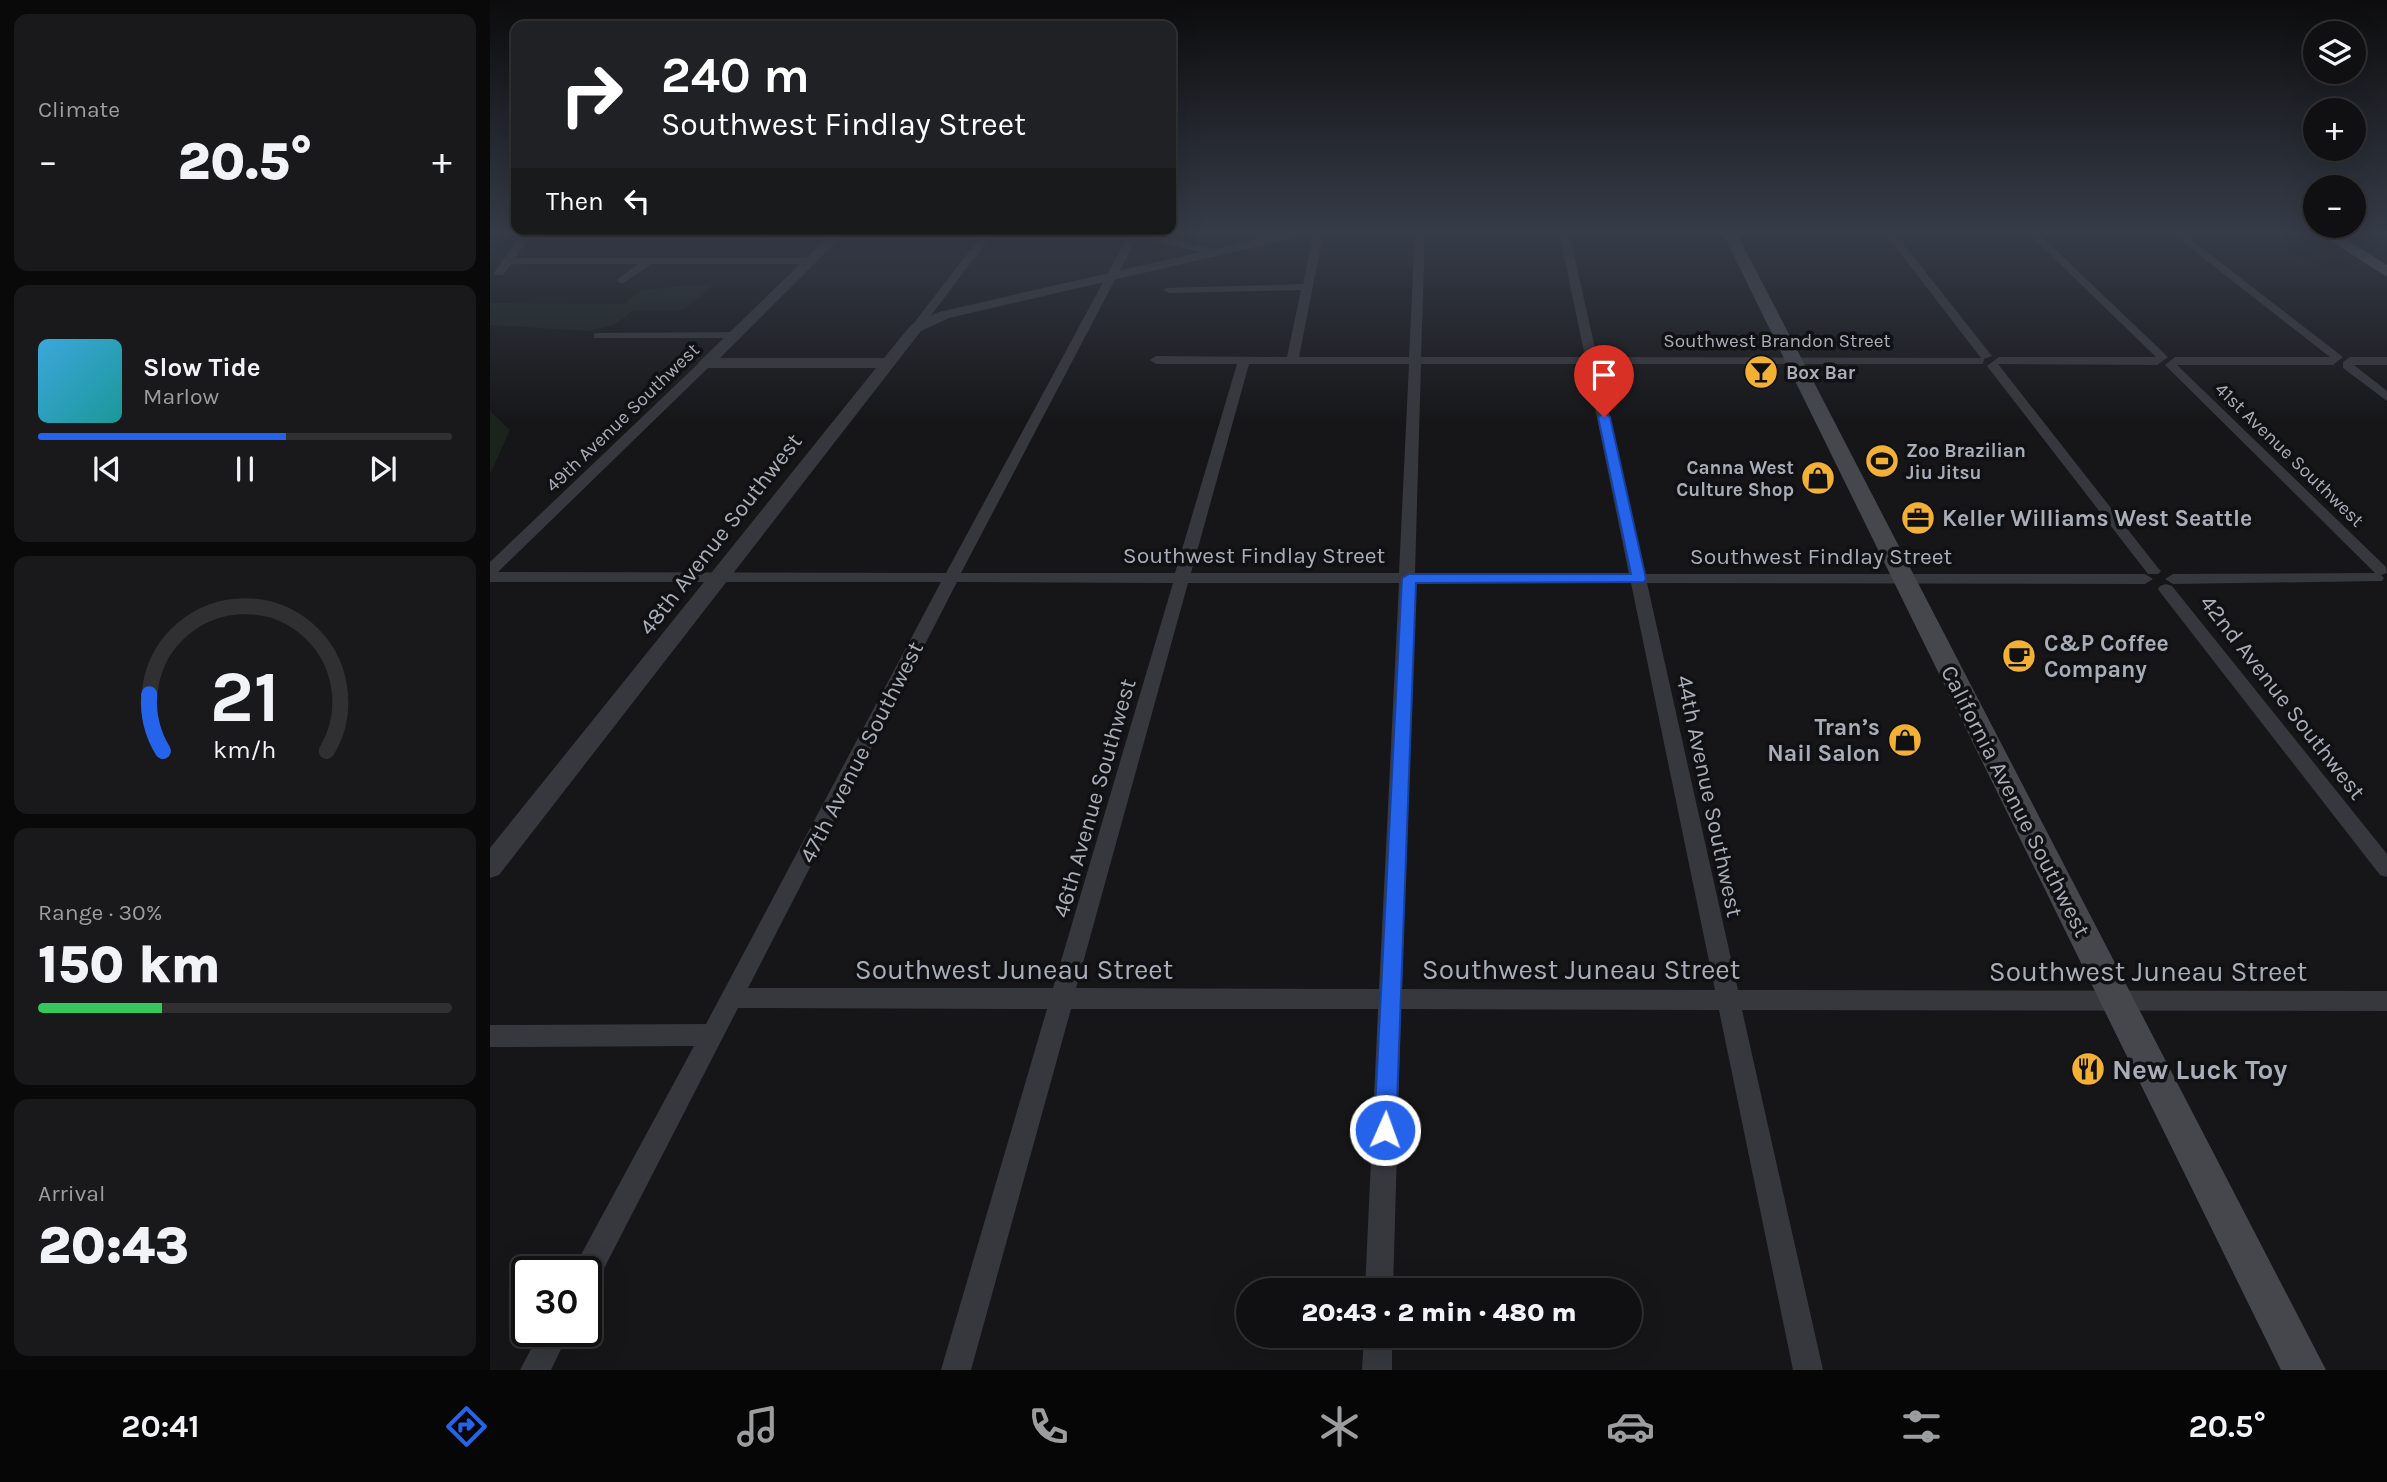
<!DOCTYPE html>
<html lang="en">
<head>
<meta charset="utf-8">
<style>
  :root { --surface:#101012; --page:#19191b; --text:#f1f3f6; --muted:#9c9d9f; --line:#303032; --accent:#2563eb }
  body { margin:0; font-family:Karla,sans-serif; background:var(--page); color:var(--text); height:100vh; display:flex; flex-direction:column; font-size:26px; white-space:nowrap }
  * { box-sizing:border-box; margin:0 }
  p { font-size:23px; color:var(--muted) }
  .icon { flex:none; width:38px; height:38px; fill:none; stroke:currentColor; stroke-width:2; stroke-linecap:round; stroke-linejoin:round }
  .map { position:relative; flex:1; overflow:hidden }
  .drawer { display:flex; flex-direction:column; gap:14px; padding:14px; background:#09090a; width:490px }
  .drawer>* { flex:none }
  .banner { position:absolute; left:21px; top:21px; width:665px; height:214px; border-radius:14px; box-shadow:0 7px 28px #0002,0 0 0 2px var(--line); background:#202124; color:#fff; overflow:hidden }
  .tools { position:absolute; left:1813px; top:21px; display:grid; gap:14px }
  .tools a { display:grid; place-items:center; width:63px; height:63px; border-radius:50%; background:var(--surface); box-shadow:0 7px 28px #0002,0 0 0 2px var(--line); font-size:35px }
  .speed { position:absolute; left:21px; top:1256px; display:flex; gap:14px; font-size:35px; font-weight:700; text-align:center }
  .speed>* { display:grid; place-content:center; width:91px; height:91px; border-radius:50%; background:var(--surface); box-shadow:0 7px 28px #0002,0 0 0 2px var(--line); line-height:1 }
  .speed .limit { border:4px solid #111; border-radius:10px; background:#fff; color:#111 }
  .pin { position:absolute; display:grid; place-items:center; width:60px; height:60px; color:#fff; margin:-72px -30px; border-radius:50% 50% 50% 0; rotate:-45deg; box-shadow:0 0 7px #0007 }
  .pin .icon { rotate:45deg }
  .me { position:absolute; width:77px; margin:-38px; rotate:2deg; stroke-linejoin:round; filter:drop-shadow(0 0 5px #0008) }
  .turn { display:flex; align-items:center; gap:24px; height:147px; padding:0 35px; font-size:32px }
  .turn .icon { width:91px; height:91px; stroke-width:2.5 }
  .turn b { display:block; font-size:49px; line-height:60px }
  .then { display:flex; align-items:center; height:66px; padding:0 35px; background:#0003; gap:14px; font-size:26px }
  .big { font-size:52px; font-weight:800; line-height:1.1 }
  .drawer .tile { flex:1; display:flex; flex-direction:column; justify-content:center; gap:10px; min-width:0; padding:0 24px; border-radius:14px; background:var(--page) }
  .drawer .dial { align-items:center; gap:0 }
  .dial svg { height:182px; overflow:visible; fill:none; stroke:var(--line); stroke-width:7; stroke-linecap:round; text-anchor:middle }
  .dial text { fill:var(--text); stroke:none }
  .song { display:flex; align-items:center; gap:21px }
  .cover { width:84px; height:84px; border-radius:10px; background:linear-gradient(135deg,hsl(200 70% 55%),hsl(180 70% 35%)) }
  .played { height:7px; border-radius:4px; background:linear-gradient(90deg,var(--accent) 60%,var(--line) 60%) }
  .keys { display:flex; justify-content:space-around; direction:ltr }
  .heat { display:flex; justify-content:space-between; align-items:center; font-size:38px; direction:ltr }
  .charge { height:10px; border-radius:5px; background:linear-gradient(90deg,#34c759 30%,var(--line) 0) }
  .trip { position:absolute; left:746px; top:1278px; width:406px; height:70px; border-radius:35px; background:var(--surface); box-shadow:0 7px 28px #0002,0 0 0 2px var(--line); font-weight:800; line-height:70px; text-align:center }
  .tabs { display:flex; height:112px; justify-content:space-around; align-items:center; background:#060607; color:var(--muted) }
  .tabs .icon { width:49px; height:49px }
  .tabs .on { color:var(--accent) }
  .tabs b { font-size:32px; color:var(--text) }
  main { display:flex; flex:1; min-height:0 }
  .map>svg:first-child { display:block }
  .green { fill:#1c231d }
  .lines { fill:none; stroke-linecap:round; stroke-linejoin:round }
  .minor { fill:#37383d; fill-rule:evenodd }
  .tertiary { fill:#37383d; fill-rule:evenodd }
  .secondary { fill:#45474d; fill-rule:evenodd }
  .primary { fill:#53555c; fill-rule:evenodd }
  .route { fill:#2563eb; stroke:#184099; stroke-width:2 }
  .labels { text-anchor:middle; stroke-width:7; stroke-linejoin:round; paint-order:stroke }
  .far-street-label { font-size:19px; fill:#a8adb8; stroke:#111113 }
  .far-poi-label { font-size:19px; font-weight:bold; fill:#a8adb8; stroke:#111113; text-anchor:start }
  .poi-label { font-size:23px; font-weight:bold; fill:#a8adb8; stroke:#111113; text-anchor:start }
  .street-label { font-size:23px; fill:#a8adb8; stroke:#111113 }
  .near-street-label { font-size:28px; fill:#a8adb8; stroke:#111113 }
  .near-poi-label { font-size:28px; font-weight:bold; fill:#a8adb8; stroke:#111113; text-anchor:start }
</style>
</head>
<body>
<main>
<section class="drawer">
<div class="tile"><p>Climate</p>
<div class="heat"><a>−</a><b class="big">20.5°</b><a>+</a></div>
</div>
<div class="tile">
<div class="song"><i class="cover"></i><div><b>Slow Tide</b><p>Marlow</p></div></div>
<div class="played"></div>
<div class="keys"><svg class="icon" aria-label="previous" viewBox="0 0 24 24"><path d="M18 5L8 12l10 7zM5 5v14"/></svg><svg class="icon" aria-label="pause" viewBox="0 0 24 24"><path d="M8 5v14M16 5v14"/></svg><svg class="icon" aria-label="next" viewBox="0 0 24 24"><path d="M6 5l10 7-10 7zM19 5v14"/></svg></div>
</div>
<div class="tile dial"><svg viewBox="0 0 100 80">
<path d="M14 69A42 42 0 1 1 86 69"/>
<path d="M14 69A42 42 0 0 1 8 44" stroke="#2563eb"/>
<text x="50" y="56" font-size="32" font-weight="700">21</text>
<text x="50" y="72" font-size="11">km/h</text>
</svg></div>
<div class="tile"><p>Range · 30%</p><b class="big">150 km</b><div class="charge"></div></div>
<div class="tile"><p>Arrival</p><b class="big">20:43</b></div>
</section>
<div class="map">
<svg width="1897" height="1370" viewBox="0 0 1897 1370">
  <rect width="100%" height="100%" fill="#161618"/>
  <g class="green">
    <path d="M198,285H223L194,310L142,311L126,324L98,331L0,325V303L134,304L152,290Z"/>
    <path d="M0,411L20,430L0,474Z"/>
  </g>
  <g class="lines">
    <g class="minor">
      <path d="M33,232H650L733,251L734,253L729,256L647,238L471,573H685L747,364H666L660,360L666,356L797,357L811,290L679,293L674,290L675,288L813,284L822,240L817,232H827L832,240L809,357H919L925,232H935L931,357H1095L1069,232H1079L1107,357L1491,358L1394,232H1404L1502,356L1494,359L1493,364H1108L1155,574H1655L1663,579L1655,584L1157,583L1248,990L1897,991V1011L1252,1010L1333,1370H1303L1229,1010L911,1009L903,1290H875L888,1009H581L481,1370H451L557,1009L248,1008L106,1284L96,1288V1272H83L86,1264L204,1046L0,1047V1025L216,1024L451,582H0V562L212,360L216,359L222,363L220,366L8,572L456,573L638,236H501L430,330L426,331L420,328L491,236L40,237L25,258H320L325,261L320,264H161L132,284L127,281L128,279L148,264H21L13,275H5L4,273ZM759,364H919L909,573H701ZM931,364H1096L1139,574L925,573ZM467,582L683,583L563,988H258ZM698,583H909L889,989L586,988ZM924,583H1141L1225,990L912,989Z"/>
      <path d="M766,232H776L772,244L767,247L762,244Z"/>
      <path d="M1537,232H1547L1678,357L1667,365L1508,364L1668,568L1671,571L1668,574H1658L1497,366L1509,357H1666Z"/>
      <path d="M1680,232H1691L1853,357L1843,365H1687L1896,567L1897,573L1891,575L1894,578L1892,581L1683,584L1675,579L1683,574L1885,573L1675,365L1685,357H1840Z"/>
      <path d="M108,333L244,332L250,335L244,338H104V334Z"/>
      <path d="M1860,357H1897V365H1864L1897,391V401L1853,368V362Z"/>
      <path d="M1676,584L1682,586L1897,854V877L1890,875L1670,592L1668,589L1670,586Z"/>
      <path d="M50,1332H79L61,1370H30Z"/>
      <path d="M874,1335H902V1370H872Z"/>
    </g>
    <path class="tertiary" d="M343,232H356L230,358H394L421,325L449,312L798,232H819L813,236L459,318L431,331L9,875L0,878V848L386,368H216L208,363Z"/>
    <path class="secondary" d="M1232,232H1246L1836,1370H1791Z"/>
    <path class="primary" d="M1827,232H1845L1897,265V277Z"/>
  </g>
  <linearGradient id="sky" x2="0" y2="1"><stop stop-color="#0c0c0d"/><stop offset="0.55" stop-color="#363c48"/><stop offset="1" stop-color="#363c48" stop-opacity="0"/></linearGradient>
  <rect width="1897" height="423" fill="url(#sky)"/>
  <path class="route" d="M1114,413L1120,417L1156,579L1154,582L926,583L906,1130L903,1138L895,1141L887,1138L884,1130L912,578L919,574H1141L1108,417Z"/>
  <defs>
    <g id="bar-disc" transform="scale(1.75)"><circle r="9.5" fill="#f2b134" stroke="#111113"/><path d="M-6-5H6L.8 .8V4.5H3.5V6h-7V4.5H-.8V.8Z" fill="#111"/></g>
    <g id="stadium-disc" transform="scale(1.75)"><circle r="9.5" fill="#f2b134" stroke="#111113"/><path d="M0-5a6.5 5 0 1 0 0 10a6.5 5 0 1 0 0-10ZM-3.5-1.8h7v3.6h-7Z" fill="#111"/></g>
    <g id="shop-disc" transform="scale(1.75)"><circle r="9.5" fill="#f2b134" stroke="#111113"/><path d="M-5-2.5h2.3a2.7 3.5 0 0 1 5.4 0H5L5.5 6h-11ZM-1.5-2.5h3a1.5 2.3 0 0 0-3 0Z" fill="#111"/></g>
    <g id="office-disc" transform="scale(1.75)"><circle r="9.5" fill="#f2b134" stroke="#111113"/><path d="M-6-3h4V-5.5h4V-3h4V5H-6ZM-1-4.5V-3h2v-1.5ZM-6 0V1H6V0Z" fill="#111"/></g>
    <g id="cafe-disc" transform="scale(1.75)"><circle r="9.5" fill="#f2b134" stroke="#111113"/><path d="M-5.5-4.5H6V0H3Q3 3.5 0 3.5H-2.5Q-5.5 3.5-5.5 0ZM3-3.2v2h1.7v-2ZM-6 4.5H4V6H-6Z" fill="#111"/></g>
    <g id="restaurant-disc" transform="scale(1.75)"><circle r="9.5" fill="#f2b134" stroke="#111113"/><path d="M-5-6h1v4h1v-4h1v4h1v-4h1v5L-1.5 .5V6h-2V.5L-5-1ZM5-6V6H3V1.5H1.5Q1.5-4 5-6Z" fill="#111"/></g>
  </defs>
  <g fill-rule="evenodd">
    <use href="#bar-disc" x="1271" y="372"/>
    <use href="#stadium-disc" x="1392" y="461"/>
    <use href="#shop-disc" x="1328" y="478"/>
    <use href="#office-disc" x="1428" y="518"/>
    <use href="#cafe-disc" x="1529" y="656"/>
    <use href="#shop-disc" x="1415" y="740"/>
    <use href="#restaurant-disc" x="1598" y="1069"/>
  </g>
  <g class="labels">
    <g class="far-street-label">
      <text x="1287" y="347">Southwest Brandon Street</text>
      <text transform="translate(132 417) rotate(-44)" y="7">49th Avenue Southwest</text>
      <text transform="translate(1800 454) rotate(44)" y="7">41st Avenue Southwest</text>
    </g>
    <g class="far-poi-label">
      <text x="1296" y="379">Box Bar</text>
      <text x="1416" y="457">Zoo Brazilian<tspan x="1416" dy="22">Jiu Jitsu</tspan></text>
      <text x="1304" y="474" text-anchor="end">Canna West<tspan x="1304" dy="22">Culture Shop</tspan></text>
    </g>
    <g class="poi-label">
      <text x="1452" y="526">Keller Williams West Seattle</text>
      <text x="1554" y="651">C&amp;P Coffee<tspan x="1554" dy="26">Company</tspan></text>
      <text x="1390" y="735" text-anchor="end">Tran’s<tspan x="1390" dy="26">Nail Salon</tspan></text>
    </g>
    <g class="street-label">
      <text transform="translate(230 534) rotate(-52)" y="8">48th Avenue Southwest</text>
      <text x="764" y="563">Southwest Findlay Street</text>
      <text x="1331" y="564">Southwest Findlay Street</text>
      <text transform="translate(1793 697) rotate(52)" y="8">42nd Avenue Southwest</text>
      <text transform="translate(371 752) rotate(-63)" y="8">47th Avenue Southwest</text>
      <text transform="translate(1220 796) rotate(78)" y="8">44th Avenue Southwest</text>
      <text transform="translate(604 798) rotate(-74)" y="8">46th Avenue Southwest</text>
      <text transform="translate(1526 801) rotate(63)" y="8">California Avenue Southwest</text>
    </g>
    <g class="near-street-label">
      <text x="524" y="979">Southwest Juneau Street</text>
      <text x="1091" y="979">Southwest Juneau Street</text>
      <text x="1658" y="981">Southwest Juneau Street</text>
    </g>
    <g class="near-poi-label">
      <text x="1622" y="1079">New Luck Toy</text>
    </g>
  </g>
</svg>
<div class="tools">
<a><svg class="icon" aria-label="layers" viewBox="0 0 24 24"><path d="M12 4l9 5-9 5-9-5zM3 14l9 5 9-5"/></svg></a>
<a>+</a>
<a>−</a>
</div>
<div class="speed"><div class="limit">30</div></div>
<div class="pin" style="left:1114px;top:417px;background:#d93025"><svg class="icon" aria-label="arrive" viewBox="0 0 24 24"><path d="M6 21V4h12l-3 4 3 4H6"/></svg></div>
<svg class="me" style="left:895px;top:1130px" viewBox="-20 -20 40 40"><circle r="17" fill="#2563eb" stroke="#fff" stroke-width="3"/><path d="M0-11L8 9 0 5-8 9z" fill="#fff"/></svg>
<div class="trip">20:43 · 2 min · 480 m</div>
<div class="banner">
<div class="turn"><svg class="icon" aria-label="right" viewBox="0 0 24 24"><path d="M7 20v-9h11M14 6l5 5-5 5"/></svg><div><b>240 m</b>Southwest Findlay Street</div></div>
<div class="then">Then<svg class="icon" aria-label="left" viewBox="0 0 24 24"><path d="M17 20v-9H6M10 6l-5 5 5 5"/></svg></div>
</div>
</div>
</main>
<nav class="tabs">
<b>20:41</b>
<svg class="icon on" aria-label="directions" viewBox="0 0 24 24"><path d="M12 3l9 9-9 9-9-9zM9 14v-3h6M13 9l2 2-2 2"/></svg>
<svg class="icon" aria-label="music" viewBox="0 0 24 24"><path d="M9 18V5l10-2v13"/><circle cx="6" cy="18" r="3"/><circle cx="16" cy="16" r="3"/></svg>
<svg class="icon" aria-label="phone" viewBox="0 0 24 24"><path d="M5 4h4l2 5-3 2q2 4 5 5l2-3 5 2v4C11 20 4 13 5 4z"/></svg>
<svg class="icon" aria-label="climate" viewBox="0 0 24 24"><path d="M12 3v18M4 7l16 10M4 17L20 7"/></svg>
<svg class="icon" aria-label="car" viewBox="0 0 24 24"><path d="M5 17H2v-5l4-1 3-4h7l3 4 3 1v5h-3M9 17h6M6 11h13"/><circle cx="7" cy="17" r="2"/><circle cx="17" cy="17" r="2"/></svg>
<svg class="icon" aria-label="filters" viewBox="0 0 24 24"><path d="M4 7h16M4 17h16"/><circle cx="9" cy="7" r="2"/><circle cx="15" cy="17" r="2"/></svg>
<b>20.5°</b>
</nav>
</body>
</html>
